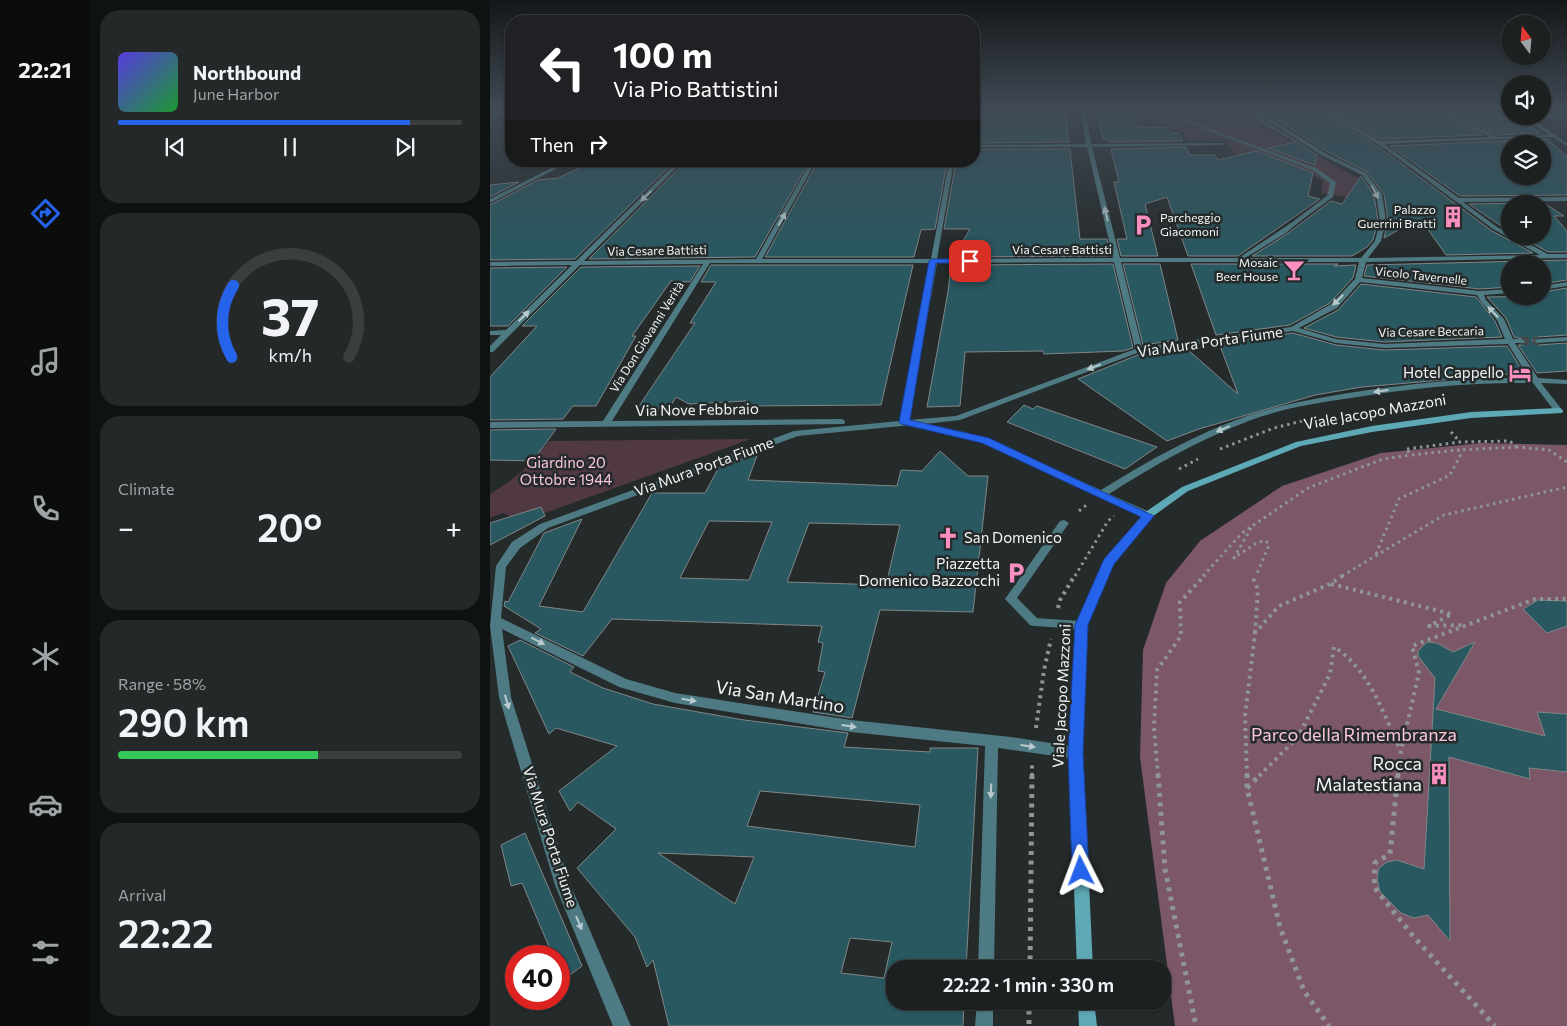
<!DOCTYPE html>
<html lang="en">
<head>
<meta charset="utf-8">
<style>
  :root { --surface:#1c2020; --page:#252829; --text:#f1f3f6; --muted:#a0a3a5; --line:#3a3e3e; --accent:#2563eb }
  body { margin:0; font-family:Commissioner,sans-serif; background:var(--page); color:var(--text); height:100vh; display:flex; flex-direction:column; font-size:19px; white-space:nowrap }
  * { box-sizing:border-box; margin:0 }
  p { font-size:16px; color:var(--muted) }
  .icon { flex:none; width:28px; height:28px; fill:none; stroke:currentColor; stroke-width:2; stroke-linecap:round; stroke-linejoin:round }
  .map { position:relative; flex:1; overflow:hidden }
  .drawer { display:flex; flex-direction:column; gap:10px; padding:10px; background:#0f1212; width:400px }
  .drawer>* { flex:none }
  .guide { position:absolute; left:15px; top:15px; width:475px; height:152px; border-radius:20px; box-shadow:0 1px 4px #0004,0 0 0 1px var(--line); background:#202124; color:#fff; overflow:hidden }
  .needle { width:32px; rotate:344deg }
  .buttons { position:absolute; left:1011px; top:15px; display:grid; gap:10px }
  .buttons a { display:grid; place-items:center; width:50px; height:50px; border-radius:50%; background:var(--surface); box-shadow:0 1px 4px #0004,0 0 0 1px var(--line); font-size:25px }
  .speed { position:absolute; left:15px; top:945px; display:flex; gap:10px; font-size:25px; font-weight:700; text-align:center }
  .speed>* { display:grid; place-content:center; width:65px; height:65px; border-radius:50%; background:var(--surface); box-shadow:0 1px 4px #0004,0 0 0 1px var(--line); line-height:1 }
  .speed .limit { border:8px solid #d22; background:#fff; color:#111 }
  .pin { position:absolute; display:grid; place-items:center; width:42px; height:42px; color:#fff; margin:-21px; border-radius:10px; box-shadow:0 2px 8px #0006 }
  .me { position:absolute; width:55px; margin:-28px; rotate:357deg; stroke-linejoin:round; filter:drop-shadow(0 0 4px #0008) }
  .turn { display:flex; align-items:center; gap:18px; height:105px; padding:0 25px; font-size:22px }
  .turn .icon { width:65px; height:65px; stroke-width:2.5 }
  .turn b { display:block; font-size:35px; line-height:42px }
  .then { display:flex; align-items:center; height:48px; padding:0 25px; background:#0003; gap:10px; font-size:19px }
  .big { font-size:38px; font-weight:600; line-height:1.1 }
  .drawer .tile { flex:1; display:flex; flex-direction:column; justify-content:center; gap:8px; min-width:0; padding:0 18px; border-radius:20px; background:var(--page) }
  .drawer .dial { align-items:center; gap:0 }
  .dial svg { height:130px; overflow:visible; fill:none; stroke:var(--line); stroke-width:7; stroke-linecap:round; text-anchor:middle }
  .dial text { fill:var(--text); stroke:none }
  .song { display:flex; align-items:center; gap:15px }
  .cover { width:60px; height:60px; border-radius:8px; background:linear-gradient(135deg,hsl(250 70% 55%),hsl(130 70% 35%)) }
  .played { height:5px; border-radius:2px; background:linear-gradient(90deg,var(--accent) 85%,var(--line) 85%) }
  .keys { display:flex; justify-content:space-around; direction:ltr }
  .heat { display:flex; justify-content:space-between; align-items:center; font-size:28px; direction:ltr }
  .charge { height:8px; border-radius:4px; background:linear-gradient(90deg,#34c759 58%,var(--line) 0) }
  .trip { position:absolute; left:396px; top:960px; width:285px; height:50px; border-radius:20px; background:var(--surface); box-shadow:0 1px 4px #0004,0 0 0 1px var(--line); font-weight:600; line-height:50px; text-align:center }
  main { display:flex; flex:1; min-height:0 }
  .menu { display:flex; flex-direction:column; width:90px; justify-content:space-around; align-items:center; background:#0b0d0d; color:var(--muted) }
  .menu .icon { width:35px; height:35px }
  .menu .active { color:var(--accent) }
  .menu b { font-size:22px; color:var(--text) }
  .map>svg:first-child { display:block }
  .green { fill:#513943 }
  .forest { fill:#7b5767 }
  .building { fill:#2a5860; stroke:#808687; fill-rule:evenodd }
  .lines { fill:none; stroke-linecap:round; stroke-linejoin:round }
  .street-tunnel { stroke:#444849; stroke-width:8; stroke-dasharray:8 4; stroke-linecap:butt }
  .path-far3 { stroke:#909595; stroke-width:1; stroke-dasharray:1 2; stroke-linecap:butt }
  .path-far2 { stroke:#909595; stroke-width:3; stroke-dasharray:2.5 4; stroke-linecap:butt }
  .path-far1 { stroke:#909595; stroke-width:4; stroke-dasharray:3 4.5; stroke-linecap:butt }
  .path { stroke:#909595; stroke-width:5; stroke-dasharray:4 5.5; stroke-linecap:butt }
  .lane { fill:#4e7b83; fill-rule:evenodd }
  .street { fill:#4e7b83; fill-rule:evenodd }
  .secondary { fill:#5ea9b6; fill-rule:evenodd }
  .oneway { fill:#b8cacd }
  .route { fill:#2563eb; stroke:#184099 }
  .labels { text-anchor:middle; stroke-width:5; stroke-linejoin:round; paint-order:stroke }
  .far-poi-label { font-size:12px; fill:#f1f5f5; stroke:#252a2b; text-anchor:end }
  .far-street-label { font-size:12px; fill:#f1f5f5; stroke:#252a2b }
  .street-label { font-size:15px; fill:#f1f5f5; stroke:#252a2b }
  .poi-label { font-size:15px; fill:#f1f5f5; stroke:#252a2b; text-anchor:end }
  .park-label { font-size:15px; fill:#fac6dc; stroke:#252a2b }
  .near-street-label { font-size:18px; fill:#f1f5f5; stroke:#252a2b }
  .near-park-label { font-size:18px; fill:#fac6dc; stroke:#252a2b }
  .near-poi-label { font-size:18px; fill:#f1f5f5; stroke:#252a2b; text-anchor:end }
</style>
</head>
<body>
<main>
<nav class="menu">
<b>22:21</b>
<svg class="icon active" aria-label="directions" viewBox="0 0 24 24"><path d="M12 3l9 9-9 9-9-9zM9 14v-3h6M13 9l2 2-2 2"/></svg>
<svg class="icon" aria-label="music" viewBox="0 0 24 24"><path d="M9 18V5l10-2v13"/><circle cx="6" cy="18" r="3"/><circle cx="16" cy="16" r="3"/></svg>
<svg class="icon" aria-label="phone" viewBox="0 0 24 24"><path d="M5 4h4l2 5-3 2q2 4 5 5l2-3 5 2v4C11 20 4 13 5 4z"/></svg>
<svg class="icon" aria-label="climate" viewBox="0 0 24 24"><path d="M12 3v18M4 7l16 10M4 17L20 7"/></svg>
<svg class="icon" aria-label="car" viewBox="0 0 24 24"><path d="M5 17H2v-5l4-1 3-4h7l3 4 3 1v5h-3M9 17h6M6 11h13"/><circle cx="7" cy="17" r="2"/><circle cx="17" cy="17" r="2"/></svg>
<svg class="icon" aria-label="filters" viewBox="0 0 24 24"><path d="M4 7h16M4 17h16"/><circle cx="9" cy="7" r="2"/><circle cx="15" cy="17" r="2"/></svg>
</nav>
<section class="drawer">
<div class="tile">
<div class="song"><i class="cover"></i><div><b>Northbound</b><p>June Harbor</p></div></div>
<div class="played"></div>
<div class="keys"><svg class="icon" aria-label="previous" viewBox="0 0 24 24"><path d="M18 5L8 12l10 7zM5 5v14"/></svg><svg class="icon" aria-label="pause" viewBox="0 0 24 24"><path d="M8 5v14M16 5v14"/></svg><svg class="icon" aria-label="next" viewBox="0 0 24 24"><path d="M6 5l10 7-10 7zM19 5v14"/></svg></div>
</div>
<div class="tile dial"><svg viewBox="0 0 100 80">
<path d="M14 69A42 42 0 1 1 86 69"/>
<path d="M14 69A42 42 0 0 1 15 25" stroke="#2563eb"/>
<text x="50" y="56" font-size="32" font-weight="700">37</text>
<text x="50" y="72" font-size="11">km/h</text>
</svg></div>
<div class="tile"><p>Climate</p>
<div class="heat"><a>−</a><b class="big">20°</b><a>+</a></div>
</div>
<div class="tile"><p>Range · 58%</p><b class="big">290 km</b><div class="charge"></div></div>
<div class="tile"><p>Arrival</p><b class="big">22:22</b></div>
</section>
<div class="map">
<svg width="1077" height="1026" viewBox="0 0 1077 1026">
  <rect width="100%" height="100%" fill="#252a2b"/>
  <g class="green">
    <path d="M639,110H743L870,179L885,196H881L883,201L831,193L833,181C827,177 819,171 812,169C784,163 752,169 734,141H698L693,132Z"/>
    <path d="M261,439L27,523L20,516L13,513L0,518V494C24,480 42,464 59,441Z"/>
  </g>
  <path class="forest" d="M992,443L1077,445V1026H685L650,757L653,650L676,583L710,541L792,486L891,453Z"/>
  <g class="building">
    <path d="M553,110H575L579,142L485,143L489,115H506L515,112L552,119Z"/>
    <path d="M605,110H627L629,114L643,116L647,127H675L681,133H689L693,141L619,142V139H613Z"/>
    <path d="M750,110H754L785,128L827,155L825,165L778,148L806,142Z"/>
    <path d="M765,110H830L897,153L1002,231L1043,253L956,255L937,228H912L894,238L898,221L894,194L877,172L836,151L791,122Z"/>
    <path d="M840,110H940L993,135L890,139Z"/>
    <path d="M951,110H1009L1038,124L1050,133L1008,135Z"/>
    <path d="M1057,139L1077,156V195L970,196L900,146ZM1020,144H1052V176H1020Z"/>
    <path d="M696,147L700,155H725L728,160L766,151L821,172L823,173L818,196L830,199L748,256H698L677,197L655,204L668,256H631L627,239H637L624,182H629L621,149Z"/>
    <path d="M485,149H580L590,239H617L621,256L464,257L480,229H454L466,162L484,161Z"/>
    <path d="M208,161H306L304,165H317L265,257L99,259L192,165H206Z"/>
    <path d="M457,162L445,229L431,230L424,257H275L326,165Z"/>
    <path d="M98,164H182L85,259L0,260V205L48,180L68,178Z"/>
    <path d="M871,176L884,195L888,221L883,240L877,247L862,256H762L797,234L841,201L852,204Z"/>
    <path d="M29,182L0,197V185Z"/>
    <path d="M1054,203L1074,216H1064L1077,231V252H1058L1029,236H1052V204H1020V232L979,204Z"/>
    <path d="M1077,260V280L1052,284V264H1020V287L990,289L874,276L877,265Z"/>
    <path d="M623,264L643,348L633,351L554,354L553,351L475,352L470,406L437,407L458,292L461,265Z"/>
    <path d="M633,264H670L688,340L653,345Z"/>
    <path d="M701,264H848L844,266L866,265L863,278L840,303L800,325L726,335Z"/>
    <path d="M221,265H423L391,405L254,406L256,401L199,404L186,397L180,407L169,409H147L205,323H200L226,282H211Z"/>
    <path d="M210,266L200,282L181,281L142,336H146L106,406H83L73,419L0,420V377L47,326H32L91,267Z"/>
    <path d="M77,267L18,326H0V268Z"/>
    <path d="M871,284L986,297L1005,321L1012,337L894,342L846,337L814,328L848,310Z"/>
    <path d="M1077,288V335L1048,337L1042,340L1048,345L1077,343V371L1047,373L1028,345H1034L1037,340L1024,337L1016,318L997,297L1052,296V292Z"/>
    <path d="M803,333L846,345L894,350L1017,346L1034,373L872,387L825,395L709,429L677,441L588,379L650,354L696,348L748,394L729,343Z"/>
    <path d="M534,405L543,409L547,406L667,447L635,469L517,422Z"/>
    <path d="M66,429L43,461L0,460V430Z"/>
    <path d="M450,451L478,476H498L483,612L390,610L362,718L323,712L335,672L328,671L333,643L328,642L332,626L122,619L93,656L45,633L51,629L14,606L15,601L18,602L54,533L92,519L49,606L93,612L162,493H215L229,467L260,456L268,453L258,480L407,486L411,470L432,471ZM219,521L282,522L259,580L190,578ZM319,523L410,525L396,585L297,582Z"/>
    <path d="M51,507L55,516L0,545V523Z"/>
    <path d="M1048,600L1077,601V626L1057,633L1033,609Z"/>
    <path d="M30,640L84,667L80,672L113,688L163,704L254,720L358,733L354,747L440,752V748H488L476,969H405V1001H474L473,1026H179L163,960L157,967L145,937L87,868L126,829L88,802L80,811L69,791L127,746L66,728L59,734L18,646ZM270,791L430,805L425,847L257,826ZM168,853L264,857L245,904ZM360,938L402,942L394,978L351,973Z"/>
    <path d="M937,642L947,643L963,652L985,642L946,709L1055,736L1047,712L1077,714V772L1039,768L1040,779L959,757L960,941L938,915L924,918L911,913L890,892L887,878L889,868L897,862L907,860L934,869L945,678L928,656V651Z"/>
    <path d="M35,833L92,966L73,980L69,970V956H63L32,883L21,886L11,845Z"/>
  </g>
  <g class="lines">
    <path class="street-tunnel" d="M1031,341H1048"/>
    <path class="path-far3" d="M731,110L735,122"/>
    <g class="path-far2">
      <path d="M961,432L970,442"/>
      <path d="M1026,447L1059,450L1077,462"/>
      <path d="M730,449L784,428L816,420"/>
      <path d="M917,449L970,442L1020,441L1026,447L968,450"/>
      <path d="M689,469L708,459"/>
      <path d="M589,511L599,503"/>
      <path d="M761,528L744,558L768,542L776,541L779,545L766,576"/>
      <path d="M886,554L909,499L960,475L971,454L968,450L921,455L916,449"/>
      <path d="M585,576L618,521L624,516"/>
      <path d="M713,576L752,533L818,488L893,459L921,455"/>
      <path d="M852,576L954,515L1077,487"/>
    </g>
    <g class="path-far1">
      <path d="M841,584L962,614L939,626L973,625"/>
      <path d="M568,608L570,600L585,575"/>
      <path d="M765,633L768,589L764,580L766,575"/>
      <path d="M546,728L554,670L561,639"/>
      <path d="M542,776V764"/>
      <path d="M668,776L664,727L667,670L691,636L690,602L715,575"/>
      <path d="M757,776L755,716L765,633L789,606L840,584L854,575"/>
      <path d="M769,776L808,737L840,674L844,647C879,669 893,713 910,749"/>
      <path d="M908,776L911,750L929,673L922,646L1045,599H1077"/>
    </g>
    <g class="path">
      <path d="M668,774L675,869L706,1026"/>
      <path d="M757,774V788L790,927L814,991L839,1026"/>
      <path d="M908,774L900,854L885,863L884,887L923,936L1005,1026"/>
      <path d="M757,788L771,774"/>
      <path d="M540,969L542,774"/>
      <path d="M539,1001V1026"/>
    </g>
    <g class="lane">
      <path d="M807,219L810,221L809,222L796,233L752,260L747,259Z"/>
      <path d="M544,618L591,621L595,622L597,625L595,628L591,629L544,626L540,625L538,622L540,619Z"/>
    </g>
    <g class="street">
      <path d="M591,110H595L601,144L733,143L735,144L733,145L602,147L630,258H871L885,241L890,221L886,194L872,175L831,155L786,126L756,110H761L790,124L835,153L876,173L892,194L896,221L891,241L878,258L1050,255L1003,229L898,151L832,110H837L890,141L1001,137L942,110H947L1008,137L1059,135L1038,120V118L1068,115L1055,110H1061L1076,115L1074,117L1044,120L1077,143V146L1063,137L894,144L969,198L1077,197V201L973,202L1007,227L1020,234V236H1025L1056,253L1057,254H1077V258L876,262L872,278L990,291L1020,289V293L994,295L996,300L1014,319L1023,339H1031L1035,341L1034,343H1025L1048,378L1077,380V384L1051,383L1073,411L1072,413H1066L1043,383C982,382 921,388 861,398C827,403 793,408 761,420C711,439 664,465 619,494L662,513L663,515L662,517L658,518L492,443L422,425L308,436L58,528L30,548L16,567L11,618L136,679L185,693L361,720L521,737L586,747L591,749L593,753L591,757L586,759L508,748L504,969H488L495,746L361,732L185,703L129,687L12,629L21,697L80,884L141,1026H123L65,885L9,697L0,626L6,566L22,542L50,524L304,431L410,421L440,263H220L122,421L351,419L354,420L355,422L354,424L0,428V422L113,421L213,264L90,265L3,352H0V346L11,335H0V331L16,330L82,265L0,266V262L86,261L188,161H193L94,261L266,259L321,161H326L272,259H441L459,161H464L447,259L623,258L597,147H484V145L596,144ZM624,262L645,349L466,416L419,420L447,263ZM631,262H869L865,279L841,304L801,327L652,347ZM870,282L987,295L991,302L1007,320L1015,339L894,344L846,339L809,328L847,308ZM803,331L846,343L894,348L1018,344L1039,378C981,377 923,383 865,392C828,398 792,404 757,416C705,434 658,461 611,490L498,439L435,424L470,420L650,352Z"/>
      <path d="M664,110H669L826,168L846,182L843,197L809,222H805V220L837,196L840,183L822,170Z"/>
      <path d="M75,161H81L0,203V199Z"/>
      <path d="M1077,282V286L1052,290V286Z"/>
      <path d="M1077,337V341L1048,343L1044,341L1048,339Z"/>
      <path d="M574,520L579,523L527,598L548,619L550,622L548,625L544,626L540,625L515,599L570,521Z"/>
      <path d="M487,1001H503V1026H485Z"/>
    </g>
    <g class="secondary">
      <path d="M9,110H14L0,119V116Z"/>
      <path d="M1069,408L1072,409L1073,411L1072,413L981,418L882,432L811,446L698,491L662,517L624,564L597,625L593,753L603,969H587L579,753L585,625L615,559L654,513L692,487L806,442L882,426L981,412Z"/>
      <path d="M588,1001H604L607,1026H589Z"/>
    </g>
  </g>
  <defs><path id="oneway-solid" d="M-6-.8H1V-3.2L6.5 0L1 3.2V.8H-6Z" transform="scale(1.25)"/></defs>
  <g class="oneway">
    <use href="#oneway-solid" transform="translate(885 192) rotate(62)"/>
    <use href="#oneway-solid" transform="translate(156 196) rotate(135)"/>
    <use href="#oneway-solid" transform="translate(616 214) rotate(-104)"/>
    <use href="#oneway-solid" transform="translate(292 219) rotate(-61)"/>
    <use href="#oneway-solid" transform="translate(848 300) rotate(135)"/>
    <use href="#oneway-solid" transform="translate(1003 312) rotate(-133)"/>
    <use href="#oneway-solid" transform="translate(34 316) rotate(-44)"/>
    <use href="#oneway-solid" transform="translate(604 367) rotate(160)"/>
    <use href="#oneway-solid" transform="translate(891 391) rotate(172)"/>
    <use href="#oneway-solid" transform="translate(733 429) rotate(157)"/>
    <use href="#oneway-solid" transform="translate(48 641) rotate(27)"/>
    <use href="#oneway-solid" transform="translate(199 700) rotate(9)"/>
    <use href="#oneway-solid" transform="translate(17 702) rotate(74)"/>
    <use href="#oneway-solid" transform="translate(359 726) rotate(8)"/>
    <use href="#oneway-solid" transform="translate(538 746) rotate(8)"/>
    <use href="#oneway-solid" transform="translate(501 791) rotate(92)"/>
    <use href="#oneway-solid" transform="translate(89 923) rotate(67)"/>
  </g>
  <linearGradient id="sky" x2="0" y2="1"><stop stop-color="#141718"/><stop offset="0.43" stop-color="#404a55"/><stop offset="1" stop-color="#404a55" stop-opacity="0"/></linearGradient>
  <rect width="1077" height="253" fill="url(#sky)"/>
  <path class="route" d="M442,259H480L483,261L480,263H446L420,420L499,438L664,516L624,564L598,625L593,753L599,871L597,877L591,879L585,877L582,871L578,753L585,625L614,559L651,517L492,443L411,424L409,422L439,261Z"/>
  <defs>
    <g id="building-bare" transform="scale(1.725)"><path d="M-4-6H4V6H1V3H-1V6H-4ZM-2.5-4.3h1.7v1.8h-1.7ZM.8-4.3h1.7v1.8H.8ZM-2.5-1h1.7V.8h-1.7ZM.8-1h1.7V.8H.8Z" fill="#fc8fc1" stroke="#252a2b" stroke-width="2.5" paint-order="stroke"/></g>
    <g id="parking-bare" transform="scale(1.725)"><path d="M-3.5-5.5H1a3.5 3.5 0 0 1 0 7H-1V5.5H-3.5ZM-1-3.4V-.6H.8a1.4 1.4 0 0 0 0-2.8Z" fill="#fc8fc1" stroke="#252a2b" stroke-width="2.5" paint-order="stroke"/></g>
    <g id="bar-bare" transform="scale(1.725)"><path d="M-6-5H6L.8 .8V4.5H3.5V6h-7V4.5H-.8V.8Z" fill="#fc8fc1" stroke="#252a2b" stroke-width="2.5" paint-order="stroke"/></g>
    <g id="hotel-bare" transform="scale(1.725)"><path d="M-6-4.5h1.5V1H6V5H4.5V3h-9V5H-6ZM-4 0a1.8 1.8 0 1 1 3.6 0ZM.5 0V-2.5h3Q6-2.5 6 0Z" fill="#fc8fc1" stroke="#252a2b" stroke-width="2.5" paint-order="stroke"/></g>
    <g id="church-bare" transform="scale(1.725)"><path d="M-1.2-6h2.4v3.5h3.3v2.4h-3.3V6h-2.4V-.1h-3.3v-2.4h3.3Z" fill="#fc8fc1" stroke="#252a2b" stroke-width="2.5" paint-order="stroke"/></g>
  </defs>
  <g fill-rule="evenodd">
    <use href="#building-bare" x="963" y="217"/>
    <use href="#parking-bare" x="653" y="225"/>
    <use href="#bar-bare" x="804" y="270"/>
    <use href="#hotel-bare" x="1030" y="373"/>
    <use href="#church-bare" x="458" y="538"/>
    <use href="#parking-bare" x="526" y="573"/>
    <use href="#building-bare" x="949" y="774"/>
  </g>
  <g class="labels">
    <g class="far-poi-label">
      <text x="946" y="214">Palazzo<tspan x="946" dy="14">Guerrini Bratti</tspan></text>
      <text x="670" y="222" text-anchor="start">Parcheggio<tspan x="670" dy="14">Giacomoni</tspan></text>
      <text x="788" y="267">Mosaic<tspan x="788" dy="14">Beer House</tspan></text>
    </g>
    <g class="far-street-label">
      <text x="572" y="254">Via Cesare Battisti</text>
      <text transform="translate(167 251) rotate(-1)" y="4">Via Cesare Battisti</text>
      <text transform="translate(931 276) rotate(6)" y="4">Vicolo Tavernelle</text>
      <text transform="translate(941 332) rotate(-1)" y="4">Via Cesare Beccaria</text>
      <text transform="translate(157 337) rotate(-58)" y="4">Via Don Giovanni Verità</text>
    </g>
    <g class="street-label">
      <text transform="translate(720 342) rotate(-8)" y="5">Via Mura Porta Fiume</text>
      <text transform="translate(207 410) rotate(-1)" y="5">Via Nove Febbraio</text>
      <text transform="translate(885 412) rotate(-10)" y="5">Viale Jacopo Mazzoni</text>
      <text transform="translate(214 467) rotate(-20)" y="5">Via Mura Porta Fiume</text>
      <text transform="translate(572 696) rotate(-87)" y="5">Viale Jacopo Mazzoni</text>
      <text transform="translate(60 837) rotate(72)" y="5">Via Mura Porta Fiume</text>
    </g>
    <g class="poi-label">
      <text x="1014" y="378">Hotel Cappello</text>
      <text x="474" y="543" text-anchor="start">San Domenico</text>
      <text x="510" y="569">Piazzetta<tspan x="510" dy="17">Domenico Bazzocchi</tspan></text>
    </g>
    <g class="park-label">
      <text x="76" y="468">Giardino 20<tspan x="76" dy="17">Ottobre 1944</tspan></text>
    </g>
    <g class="near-street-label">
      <text transform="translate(290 697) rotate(9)" y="6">Via San Martino</text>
    </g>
    <g class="near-park-label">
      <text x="864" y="741">Parco della Rimembranza</text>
    </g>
    <g class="near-poi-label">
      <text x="932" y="770">Rocca<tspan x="932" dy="21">Malatestiana</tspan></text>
    </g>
  </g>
</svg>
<div class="buttons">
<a><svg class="needle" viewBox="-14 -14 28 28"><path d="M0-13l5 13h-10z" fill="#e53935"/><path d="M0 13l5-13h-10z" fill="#a0a3a5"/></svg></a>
<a><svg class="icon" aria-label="sound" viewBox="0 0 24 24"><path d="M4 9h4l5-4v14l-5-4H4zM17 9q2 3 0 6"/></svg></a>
<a><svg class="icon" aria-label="layers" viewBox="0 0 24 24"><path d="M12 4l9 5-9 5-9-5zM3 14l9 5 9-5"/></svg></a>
<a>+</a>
<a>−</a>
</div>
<div class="speed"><div class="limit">40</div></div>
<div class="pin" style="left:480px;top:261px;background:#d93025"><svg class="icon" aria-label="arrive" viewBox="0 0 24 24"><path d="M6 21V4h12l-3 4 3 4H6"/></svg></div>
<svg class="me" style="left:591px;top:871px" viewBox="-20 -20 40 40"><path d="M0-17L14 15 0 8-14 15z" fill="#2563eb" stroke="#fff" stroke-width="4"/></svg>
<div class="trip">22:22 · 1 min · 330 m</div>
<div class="guide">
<div class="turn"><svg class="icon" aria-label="left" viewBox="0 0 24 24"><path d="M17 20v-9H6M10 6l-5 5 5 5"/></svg><div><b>100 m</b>Via Pio Battistini</div></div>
<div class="then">Then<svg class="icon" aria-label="right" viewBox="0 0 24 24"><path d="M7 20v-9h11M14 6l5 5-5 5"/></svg></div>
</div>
</div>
</main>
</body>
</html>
